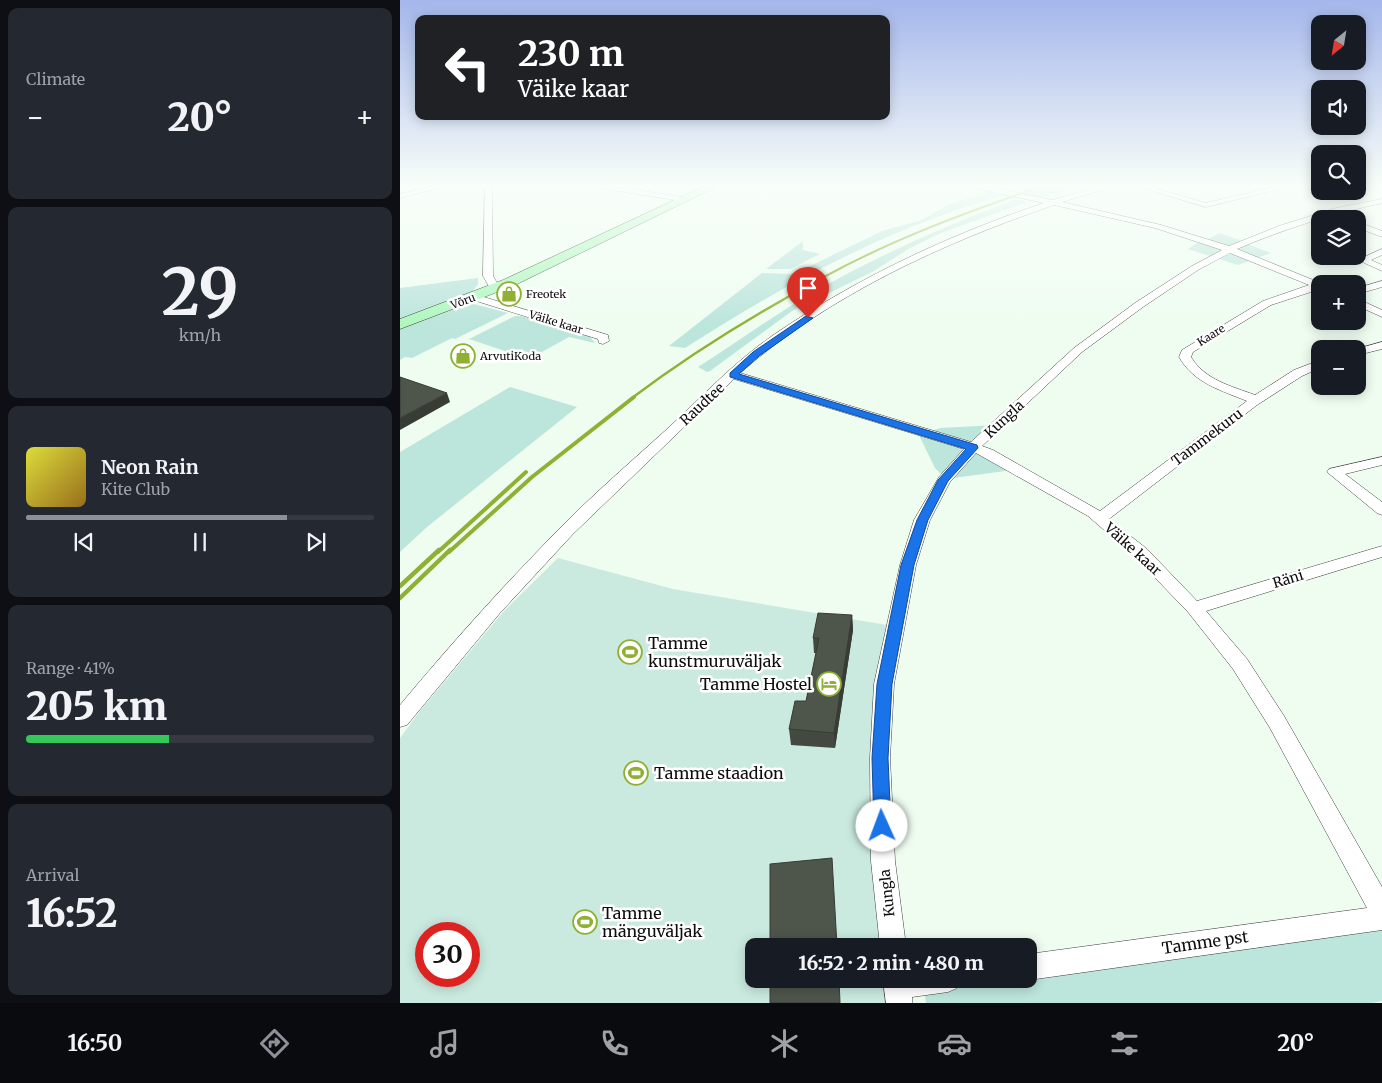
<!DOCTYPE html>
<html lang="en">
<head>
<meta charset="utf-8">
<style>
  :root { --surface:#171b24; --page:#242831; --text:#f1f3f6; --muted:#9ea1a6; --line:#363941; --accent:#8c9099 }
  body { margin:0; font-family:Merriweather,serif; background:var(--page); color:var(--text); height:100vh; display:flex; flex-direction:column; font-size:19px; white-space:nowrap }
  * { box-sizing:border-box; margin:0 }
  p { font-size:16px; color:var(--muted) }
  .icon { flex:none; width:28px; height:28px; fill:none; stroke:currentColor; stroke-width:2; stroke-linecap:round; stroke-linejoin:round }
  .map { position:relative; flex:1; overflow:hidden }
  .side { display:flex; flex-direction:column; gap:8px; padding:8px; background:#0d0f14; width:400px }
  .side>* { flex:none }
  .guide { position:absolute; left:15px; top:15px; width:475px; height:105px; border-radius:10px; box-shadow:0 2px 12px #0003; background:#202124; color:#fff; overflow:hidden }
  .needle { width:32px; rotate:210deg }
  .controls { position:absolute; left:911px; top:15px; display:grid; gap:10px }
  .controls a { display:grid; place-items:center; width:55px; height:55px; border-radius:10px; background:var(--surface); box-shadow:0 2px 12px #0003; font-size:25px }
  .speed { position:absolute; left:15px; top:922px; display:flex; gap:10px; font-size:25px; font-weight:700; text-align:center }
  .speed>* { display:grid; place-content:center; width:65px; height:65px; border-radius:50%; background:var(--surface); box-shadow:0 2px 12px #0003; line-height:1 }
  .speed .limit { border:8px solid #d22; background:#fff; color:#111 }
  .pin { position:absolute; display:grid; place-items:center; width:42px; height:42px; color:#fff; margin:-51px -21px; border-radius:50% 50% 50% 0; rotate:-45deg; box-shadow:0 0 5px #0007 }
  .pin .icon { rotate:45deg }
  .me { position:absolute; width:55px; margin:-28px; rotate:358deg; stroke-linejoin:round; filter:drop-shadow(0 0 4px #0008) }
  .turn { display:flex; align-items:center; gap:18px; height:105px; padding:0 20px; font-size:22px }
  .turn .icon { width:65px; height:65px; stroke-width:2.5 }
  .turn b { display:block; font-size:35px; line-height:42px }
  .big { font-size:38px; font-weight:800; line-height:1.1 }
  .side .card { flex:1; display:flex; flex-direction:column; justify-content:center; gap:8px; min-width:0; padding:0 18px; border-radius:10px; background:var(--page) }
  .side .dial { align-items:center; gap:0 }
  .dial b { font-size:65px; line-height:1 }
  .song { display:flex; align-items:center; gap:15px }
  .cover { width:60px; height:60px; border-radius:8px; background:linear-gradient(135deg,hsl(60 70% 55%),hsl(40 70% 35%)) }
  .played { height:5px; border-radius:2px; background:linear-gradient(90deg,var(--accent) 75%,var(--line) 75%) }
  .keys { display:flex; justify-content:space-around; direction:ltr }
  .heat { display:flex; justify-content:space-between; align-items:center; font-size:28px; direction:ltr }
  .charge { height:8px; border-radius:4px; background:linear-gradient(90deg,#34c759 41%,var(--line) 0) }
  .trip { position:absolute; left:345px; top:938px; width:292px; height:50px; border-radius:10px; background:var(--surface); box-shadow:0 2px 12px #0003; font-weight:800; line-height:50px; text-align:center }
  .tab-bar { display:flex; height:80px; justify-content:space-around; align-items:center; background:#090b0e; color:var(--muted) }
  .tab-bar .icon { width:35px; height:35px }
  .tab-bar .active { color:var(--accent) }
  .tab-bar b { font-size:22px; color:var(--text) }
  main { display:flex; flex:1; min-height:0 }
  .map>svg:first-child { display:block }
  .green { fill:#bce5dc }
  .pitch { fill:#caeadf; fill-rule:evenodd }
  .lines { fill:none; stroke-linecap:round; stroke-linejoin:round }
  .street-casing { stroke:#404040; stroke-width:1 }
  .secondary-casing { stroke:#2f2f2f; stroke-width:1 }
  .street { fill:#fff; fill-rule:evenodd }
  .secondary { fill:#b0f7be; fill-rule:evenodd }
  .rail-far3 { stroke:#8fb033; stroke-width:2 }
  .rail-far2 { stroke:#8fb033; stroke-width:2.5 }
  .rail-far1 { stroke:#8fb033; stroke-width:4 }
  .rail { stroke:#8fb033; stroke-width:4.5 }
  .wall { fill:#434940 }
  .shaded-wall { fill:#373c34 }
  .building { fill:#4e554b; stroke:#373c34 }
  .route { fill:#1a73e8; stroke:#114b97 }
  .labels { text-anchor:middle; stroke-width:5; stroke-linejoin:round; paint-order:stroke }
  .far-poi-label { font-size:11px; fill:#0d0d0d; stroke:#fff; text-anchor:start }
  .far-street-label { font-size:11px; fill:#0d0d0d; stroke:#fff }
  .street-label { font-size:14px; fill:#0d0d0d; stroke:#fff }
  .near-poi-label { font-size:16px; fill:#0d0d0d; stroke:#fff; text-anchor:start }
  .near-street-label { font-size:16px; fill:#0d0d0d; stroke:#fff }
</style>
</head>
<body>
<main>
<section class="side">
<div class="card"><p>Climate</p>
<div class="heat"><a>−</a><b class="big">20°</b><a>+</a></div>
</div>
<div class="card dial"><b>29</b><p>km/h</p></div>
<div class="card">
<div class="song"><i class="cover"></i><div><b>Neon Rain</b><p>Kite Club</p></div></div>
<div class="played"></div>
<div class="keys"><svg class="icon" aria-label="previous" viewBox="0 0 24 24"><path d="M18 5L8 12l10 7zM5 5v14"/></svg><svg class="icon" aria-label="pause" viewBox="0 0 24 24"><path d="M8 5v14M16 5v14"/></svg><svg class="icon" aria-label="next" viewBox="0 0 24 24"><path d="M6 5l10 7-10 7zM19 5v14"/></svg></div>
</div>
<div class="card"><p>Range · 41%</p><b class="big">205 km</b><div class="charge"></div></div>
<div class="card"><p>Arrival</p><b class="big">16:52</b></div>
</section>
<div class="map">
<svg width="982" height="1003" viewBox="0 0 982 1003">
  <rect width="100%" height="100%" fill="#effdf1"/>
  <g class="green">
    <path d="M653,185H682L640,198L623,194Z"/>
    <path d="M586,192L602,195C553,211 503,228 457,251C397,279 340,313 285,348L269,346L362,273L390,274L402,270L482,231L522,220L550,204Z"/>
    <path d="M616,199L627,202L541,233L510,248L472,272L392,311L310,371L307,372L298,367C338,342 375,314 416,291C480,254 548,225 616,199Z"/>
    <path d="M819,233L848,243L847,244L871,253L838,265L788,249L802,240L805,241Z"/>
    <path d="M403,241V250L420,254L390,269H366Z"/>
    <path d="M78,278V284L72,292L0,319V288Z"/>
    <path d="M70,303L108,313L55,339L52,338L12,358L5,357L0,360V328Z"/>
    <path d="M115,316H121L190,337L195,343L169,337L129,359L69,339Z"/>
    <path d="M110,387L177,407L27,527L0,552V452Z"/>
    <path d="M597,425L573,447L619,469L546,479L535,468L516,429L527,432L541,428Z"/>
    <path d="M982,923V1001L971,1003H526L524,986L577,979H629V972Z"/>
  </g>
  <path class="pitch" d="M158,558L273,589L487,625L475,683L470,793L480,946H354V979H483L485,1003H0V738L20,711L104,611ZM26,934H69V976H26Z"/>
  <g class="lines">
    <g class="street-casing">
      <g id="street">
        <path d="M38,185H50L0,198V194Z"/>
        <path d="M85,185H92L93,276L100,288L95,291L91,290L83,276Z"/>
        <path d="M188,185H204L282,197L286,199L282,201L192,187Z"/>
        <path d="M565,185H577L653,200L702,185H712V187L662,202L761,225L829,246L879,226L936,208L982,199V203C932,214 884,229 837,249L923,284H920V289L871,305L793,352L791,357C805,380 831,386 855,395L894,370L920,360V368L902,376L857,405L709,519L747,549L797,601L982,546V557L806,611L847,659L884,716L982,887V930L629,980L626,979H629V954L967,908L870,728L833,669L788,612L735,557L688,516L576,453L550,482L530,520L516,565L494,684L490,758L495,861L506,946H480L471,861L470,758L474,684L500,565L514,520L539,477L564,449L334,379L173,534L100,613L7,725L0,727V705C55,639 113,575 174,514C204,485 235,458 266,430C301,398 333,363 372,336C455,279 548,235 644,203L568,187ZM654,205L755,228L822,250L792,266L735,303L674,348L571,442L340,373C429,295 543,243 654,205ZM830,253L909,285L863,301L782,350L779,357C794,383 820,390 847,401L700,511L593,450L582,446L682,352L743,307L798,270Z"/>
        <path d="M733,185H744L806,203L883,185H895L806,207Z"/>
        <path d="M958,222L982,231V237L958,228Z"/>
        <path d="M982,249V255L971,260L982,265V271L958,260Z"/>
        <path d="M982,281V287L958,294V288Z"/>
        <path d="M74,294L208,335L209,341L203,344L199,343L198,339L70,299L69,297Z"/>
        <path d="M958,299L982,310V317L958,306Z"/>
        <path d="M982,342V349L958,355L957,349Z"/>
        <path d="M982,457V465L945,474L982,502V515L977,513L927,472L929,469Z"/>
        <path d="M483,979H561L557,988L548,992L512,997V1003H486Z"/>
      </g>
    </g>
    <g class="secondary-casing">
      <path id="secondary" d="M307,185H320L113,286L0,329V319L103,280Z"/>
    </g>
    <use href="#street" class="street"/>
    <use href="#secondary" class="secondary"/>
    <path class="rail-far3" d="M422,278C493,239 569,211 646,185"/>
    <path class="rail-far2" d="M232,398C293,352 357,313 424,277"/>
    <g class="rail-far1">
      <path d="M38,552L126,472"/>
      <path d="M49,552L132,477L234,397"/>
    </g>
    <g class="rail">
      <path d="M0,586L39,550"/>
      <path d="M0,598L50,550"/>
    </g>
  </g>
  <path class="wall" d="M452,615L453,630L435,748L391,745L389,729L406,701L416,653H414L413,638Z"/>
  <g class="shaded-wall">
    <path d="M47,393L50,402L0,430V418Z"/>
    <path d="M452,615L453,630L435,748L434,733Z"/>
  </g>
  <g class="building">
    <path d="M0,377L47,393L0,418Z"/>
    <path d="M418,613L452,615L434,733L389,729L395,701H406L419,638H413Z"/>
    <path d="M432,858L437,946H370V864Z"/>
    <path d="M370,979H439L440,1003H370Z"/>
  </g>
  <linearGradient id="sky" x2="0" y2="1"><stop stop-color="#a4b6eb"/><stop offset="0.57" stop-color="#f8fef9"/><stop offset="1" stop-color="#f8fef9" stop-opacity="0"/></linearGradient>
  <rect width="982" height="325" fill="url(#sky)"/>
  <path class="route" d="M406,316L413,318L359,356L339,374L577,445L578,448L548,481L528,520L514,565L492,684L488,758L491,826L488,832L482,834L476,832L474,826L472,758L477,684L501,565L517,520L538,480L566,449L330,377V373L353,352Z"/>
  <defs>
    <g id="shop-ring" transform="scale(1.25)"><circle r="9.5" fill="#fff" stroke="#8fb033" stroke-width="1.5"/><path d="M-5-2.5h2.3a2.7 3.5 0 0 1 5.4 0H5L5.5 6h-11ZM-1.5-2.5h3a1.5 2.3 0 0 0-3 0Z" fill="#8fb033"/></g>
    <g id="stadium-ring" transform="scale(1.25)"><circle r="9.5" fill="#fff" stroke="#8fb033" stroke-width="1.5"/><path d="M0-5a6.5 5 0 1 0 0 10a6.5 5 0 1 0 0-10ZM-3.5-1.8h7v3.6h-7Z" fill="#8fb033"/></g>
    <g id="hotel-ring" transform="scale(1.25)"><circle r="9.5" fill="#fff" stroke="#8fb033" stroke-width="1.5"/><path d="M-6-4.5h1.5V1H6V5H4.5V3h-9V5H-6ZM-4 0a1.8 1.8 0 1 1 3.6 0ZM.5 0V-2.5h3Q6-2.5 6 0Z" fill="#8fb033"/></g>
  </defs>
  <g fill-rule="evenodd">
    <use href="#shop-ring" x="109" y="294"/>
    <use href="#shop-ring" x="63" y="356"/>
    <use href="#stadium-ring" x="230" y="652"/>
    <use href="#hotel-ring" x="429" y="684"/>
    <use href="#stadium-ring" x="236" y="773"/>
    <use href="#stadium-ring" x="185" y="922"/>
  </g>
  <g class="labels">
    <g class="far-poi-label">
      <text x="126" y="298">Freotek</text>
      <text x="80" y="360">ArvutiKoda</text>
    </g>
    <g class="far-street-label">
      <text transform="translate(63 301) rotate(-21)" y="4">Võru</text>
      <text transform="translate(156 322) rotate(17)" y="4">Väike kaar</text>
      <text transform="translate(811 335) rotate(-32)" y="4">Kaare</text>
    </g>
    <g class="street-label">
      <text transform="translate(302 404) rotate(-43)" y="5">Raudtee</text>
      <text transform="translate(604 419) rotate(-43)" y="5">Kungla</text>
      <text transform="translate(807 437) rotate(-37)" y="5">Tammekuru</text>
      <text transform="translate(733 549) rotate(42)" y="5">Väike kaar</text>
      <text transform="translate(888 579) rotate(-17)" y="5">Räni</text>
      <text transform="translate(487 893) rotate(-96)" y="5">Kungla</text>
    </g>
    <g class="near-poi-label">
      <text x="248" y="649">Tamme<tspan x="248" dy="18">kunstmuruväljak</tspan></text>
      <text x="412" y="690" text-anchor="end">Tamme Hostel</text>
      <text x="254" y="779">Tamme staadion</text>
      <text x="202" y="919">Tamme<tspan x="202" dy="18">mänguväljak</tspan></text>
    </g>
    <g class="near-street-label">
      <text transform="translate(805 942) rotate(-8)" y="6">Tamme pst</text>
    </g>
  </g>
</svg>
<div class="controls">
<a><svg class="needle" viewBox="-14 -14 28 28"><path d="M0-13l5 13h-10z" fill="#e53935"/><path d="M0 13l5-13h-10z" fill="#9ea1a6"/></svg></a>
<a><svg class="icon" aria-label="sound" viewBox="0 0 24 24"><path d="M4 9h4l5-4v14l-5-4H4zM17 9q2 3 0 6"/></svg></a>
<a><svg class="icon" aria-label="search" viewBox="0 0 24 24"><circle cx="10" cy="10" r="6"/><path d="M15 15l6 6"/></svg></a>
<a><svg class="icon" aria-label="layers" viewBox="0 0 24 24"><path d="M12 4l9 5-9 5-9-5zM3 14l9 5 9-5"/></svg></a>
<a>+</a>
<a>−</a>
</div>
<div class="speed"><div class="limit">30</div></div>
<div class="pin" style="left:408px;top:318px;background:#d93025"><svg class="icon" aria-label="arrive" viewBox="0 0 24 24"><path d="M6 21V4h12l-3 4 3 4H6"/></svg></div>
<svg class="me" style="left:482px;top:826px" viewBox="-20 -20 40 40"><circle r="19" fill="#fff"/><path d="M0-13L10 11 0 6-10 11z" fill="#1a73e8"/></svg>
<div class="trip">16:52 · 2 min · 480 m</div>
<div class="guide">
<div class="turn"><svg class="icon" aria-label="left" viewBox="0 0 24 24"><path d="M17 20v-9H6M10 6l-5 5 5 5"/></svg><div><b>230 m</b>Väike kaar</div></div>
</div>
</div>
</main>
<nav class="tab-bar">
<b>16:50</b>
<svg class="icon active" aria-label="directions" viewBox="0 0 24 24"><path d="M12 3l9 9-9 9-9-9zM9 14v-3h6M13 9l2 2-2 2"/></svg>
<svg class="icon" aria-label="music" viewBox="0 0 24 24"><path d="M9 18V5l10-2v13"/><circle cx="6" cy="18" r="3"/><circle cx="16" cy="16" r="3"/></svg>
<svg class="icon" aria-label="phone" viewBox="0 0 24 24"><path d="M5 4h4l2 5-3 2q2 4 5 5l2-3 5 2v4C11 20 4 13 5 4z"/></svg>
<svg class="icon" aria-label="climate" viewBox="0 0 24 24"><path d="M12 3v18M4 7l16 10M4 17L20 7"/></svg>
<svg class="icon" aria-label="car" viewBox="0 0 24 24"><path d="M5 17H2v-5l4-1 3-4h7l3 4 3 1v5h-3M9 17h6M6 11h13"/><circle cx="7" cy="17" r="2"/><circle cx="17" cy="17" r="2"/></svg>
<svg class="icon" aria-label="filters" viewBox="0 0 24 24"><path d="M4 7h16M4 17h16"/><circle cx="9" cy="7" r="2"/><circle cx="15" cy="17" r="2"/></svg>
<b>20°</b>
</nav>
</body>
</html>
